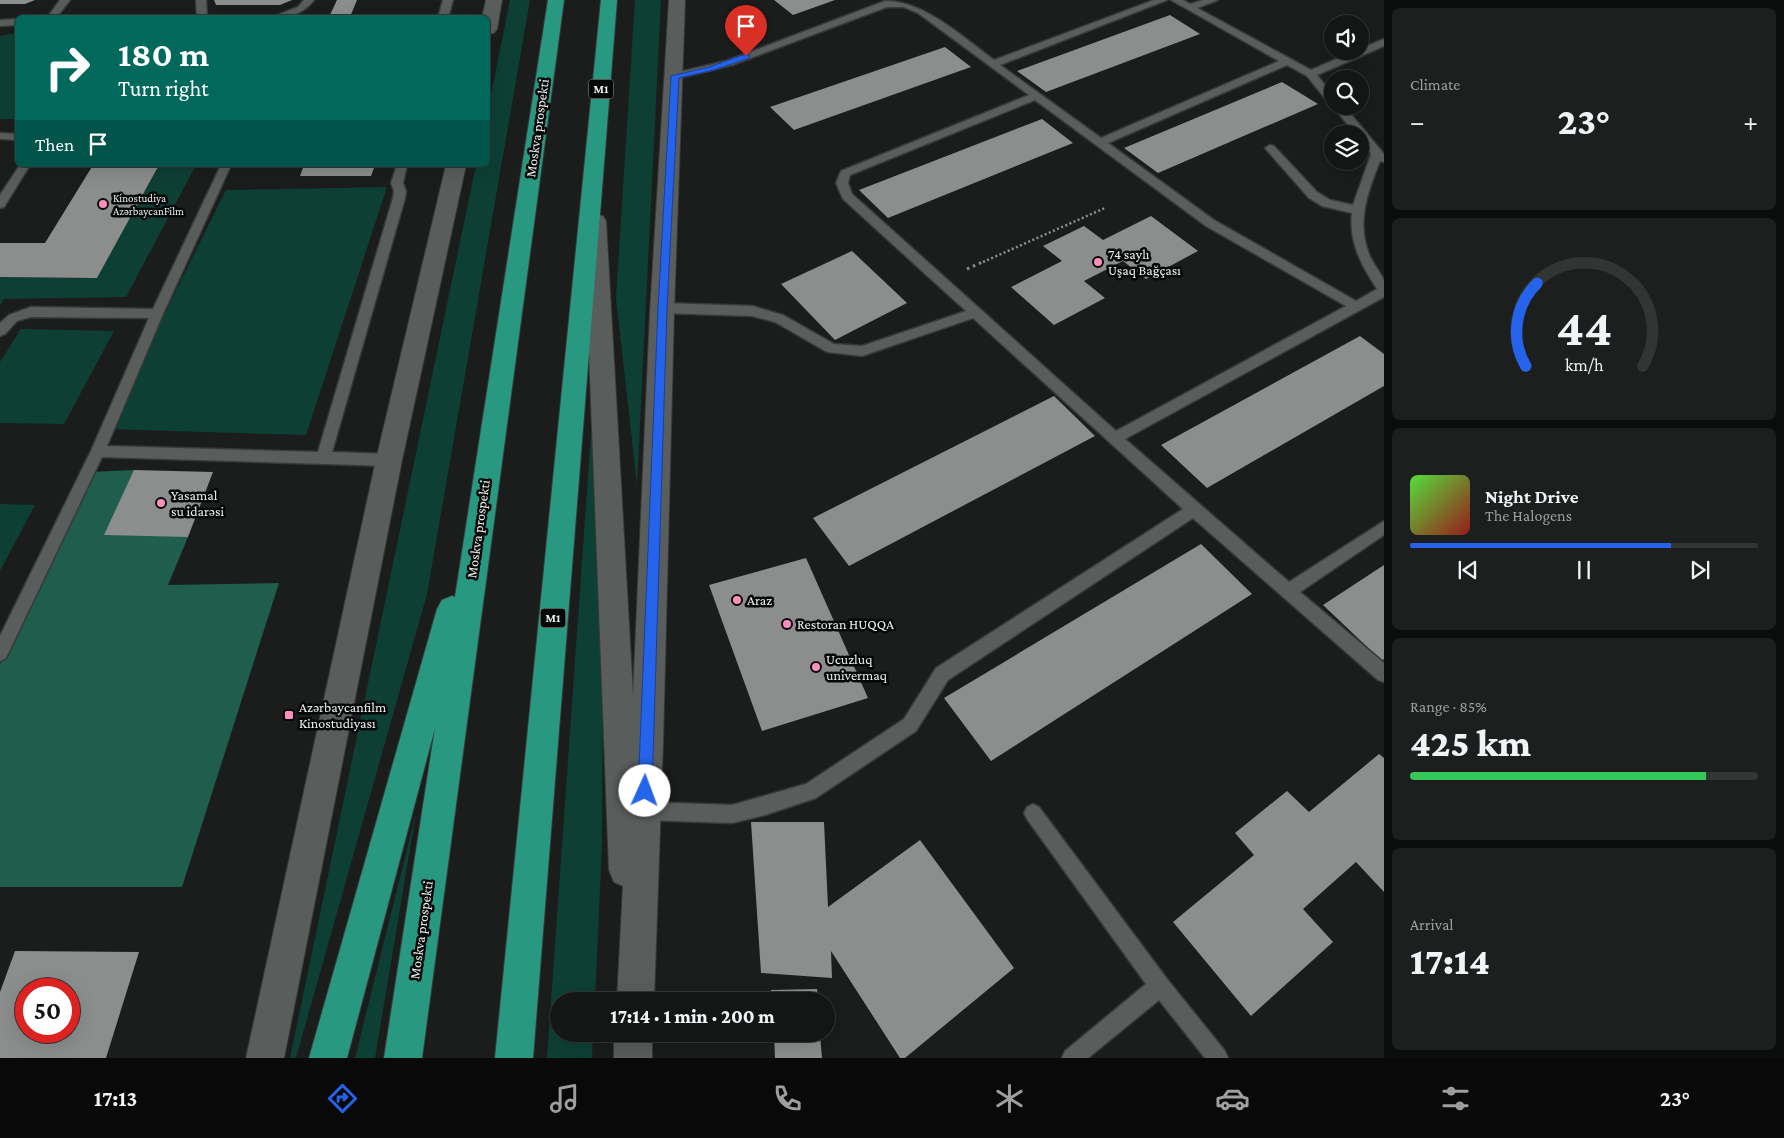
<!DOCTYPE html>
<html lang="en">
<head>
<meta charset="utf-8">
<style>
  :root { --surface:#141615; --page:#1d1f1e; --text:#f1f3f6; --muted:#9d9fa0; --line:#333534; --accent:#2563eb }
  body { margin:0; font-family:"Crimson Pro",serif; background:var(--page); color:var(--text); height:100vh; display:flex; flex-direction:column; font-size:19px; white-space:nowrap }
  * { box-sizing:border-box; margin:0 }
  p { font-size:16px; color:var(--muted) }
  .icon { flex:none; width:28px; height:28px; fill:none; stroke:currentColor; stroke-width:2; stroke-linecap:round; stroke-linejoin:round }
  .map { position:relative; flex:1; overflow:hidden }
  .panel { display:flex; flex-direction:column; gap:8px; padding:8px; background:#0b0c0c; width:400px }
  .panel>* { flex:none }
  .hud { position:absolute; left:15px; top:15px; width:475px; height:152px; border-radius:8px; box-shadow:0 5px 20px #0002,0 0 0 1px var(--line); background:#00695c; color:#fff; overflow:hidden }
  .controls { position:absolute; left:1324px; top:15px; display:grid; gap:10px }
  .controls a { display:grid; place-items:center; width:45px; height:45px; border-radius:50%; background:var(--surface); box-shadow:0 5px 20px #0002,0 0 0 1px var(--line); font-size:25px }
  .speed { position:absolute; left:15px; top:978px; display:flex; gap:10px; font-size:25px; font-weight:700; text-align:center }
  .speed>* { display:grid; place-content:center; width:65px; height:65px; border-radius:50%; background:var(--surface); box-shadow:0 5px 20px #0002,0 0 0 1px var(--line); line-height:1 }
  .speed .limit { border:8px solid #d22; background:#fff; color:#111 }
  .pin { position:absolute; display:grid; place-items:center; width:42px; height:42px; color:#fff; margin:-51px -21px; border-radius:50% 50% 50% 0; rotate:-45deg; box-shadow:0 0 5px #0007 }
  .pin .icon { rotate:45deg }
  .me { position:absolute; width:55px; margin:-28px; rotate:2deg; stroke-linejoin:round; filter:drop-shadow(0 0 4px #0008) }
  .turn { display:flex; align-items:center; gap:18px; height:105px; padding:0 20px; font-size:22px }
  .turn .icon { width:65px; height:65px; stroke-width:2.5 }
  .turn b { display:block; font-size:35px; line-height:42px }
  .then { display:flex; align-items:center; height:48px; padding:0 20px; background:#0003; gap:10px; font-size:19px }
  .big { font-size:38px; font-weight:800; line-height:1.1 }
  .panel .card { flex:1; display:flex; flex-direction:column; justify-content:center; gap:8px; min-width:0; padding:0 18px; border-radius:8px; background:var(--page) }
  .panel .dial { align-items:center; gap:0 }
  .dial svg { height:130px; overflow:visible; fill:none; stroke:var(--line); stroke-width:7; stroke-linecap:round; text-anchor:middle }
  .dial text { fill:var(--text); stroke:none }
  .song { display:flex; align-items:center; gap:15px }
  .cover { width:60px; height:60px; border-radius:8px; background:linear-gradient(135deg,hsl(110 70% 55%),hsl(0 70% 35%)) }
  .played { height:5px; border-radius:2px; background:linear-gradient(90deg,var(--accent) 75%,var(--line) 75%) }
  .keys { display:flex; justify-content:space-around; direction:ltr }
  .heat { display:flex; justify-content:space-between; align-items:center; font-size:28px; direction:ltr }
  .charge { height:8px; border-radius:4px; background:linear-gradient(90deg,#34c759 85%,var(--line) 0) }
  .trip { position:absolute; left:550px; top:992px; width:285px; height:50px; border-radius:25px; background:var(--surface); box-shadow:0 5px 20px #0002,0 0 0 1px var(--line); font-weight:800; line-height:50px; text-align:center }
  .dock { display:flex; height:80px; justify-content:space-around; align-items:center; background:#080908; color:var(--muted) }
  .dock .icon { width:35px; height:35px }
  .dock .current { color:var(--accent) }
  .dock b { font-size:22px; color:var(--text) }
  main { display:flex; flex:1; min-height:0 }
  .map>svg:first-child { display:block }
  .green { fill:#0e3f34 }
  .forest { fill:#1f5d4d }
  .building { fill:#8b8e8d; fill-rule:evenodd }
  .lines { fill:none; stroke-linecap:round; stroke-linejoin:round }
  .service-casing { stroke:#383a39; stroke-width:3 }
  .secondary-casing { stroke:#383a39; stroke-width:2 }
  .trunk-casing { stroke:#383a39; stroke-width:2 }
  .path-far1 { stroke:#8e908f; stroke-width:2.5; stroke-dasharray:2 2.5; stroke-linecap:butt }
  .path { stroke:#8e908f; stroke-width:3; stroke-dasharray:2.5 4; stroke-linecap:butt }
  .service { fill:#595d5c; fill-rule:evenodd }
  .secondary { fill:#595d5c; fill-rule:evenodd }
  .trunk { fill:#299881; fill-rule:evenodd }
  .route { fill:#2563eb; stroke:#184099 }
  .poi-dot { fill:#fd8ebe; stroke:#060707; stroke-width:2 }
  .labels { text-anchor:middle; stroke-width:5; stroke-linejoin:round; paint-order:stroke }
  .far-poi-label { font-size:11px; fill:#eef0ef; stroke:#060707; text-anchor:start }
  .shield { fill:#060707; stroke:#a8aaa9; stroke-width:1 }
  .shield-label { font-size:12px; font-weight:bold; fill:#eef0ef }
  .street-label { font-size:14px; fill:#eef0ef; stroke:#060707 }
  .poi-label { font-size:14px; fill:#eef0ef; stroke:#060707; text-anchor:start }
</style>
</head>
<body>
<main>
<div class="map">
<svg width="1384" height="1058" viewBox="0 0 1384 1058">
  <rect width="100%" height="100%" fill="#1a1d1c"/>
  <g class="green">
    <path d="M510,0H530L427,594L296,1058H290L476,165H488V110Z"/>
    <path d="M635,0H661L637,485L616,298Z"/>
    <path d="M17,33V119H0V36Z"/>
    <path d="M159,165H196L126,297L4,299L0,305V277L97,278Z"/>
    <path d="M387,187L306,435L107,429L226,190Z"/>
    <path d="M21,329L114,331L64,424L0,423V362Z"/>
    <path d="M592,420L603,626L602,844L595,1001H559V1034H593L592,1058H547Z"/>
    <path d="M0,504L35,505L0,571Z"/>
    <path d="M416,813L375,1058H355Z"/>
  </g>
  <path class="forest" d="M134,470L188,537L168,585L279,583L182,887H0V664L90,472Z"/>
  <g class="building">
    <path d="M0,0H35L25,4H0Z"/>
    <path d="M214,0H292L280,5H216Z"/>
    <path d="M337,0H357L350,17H329Z"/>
    <path d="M774,0H835L793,15Z"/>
    <path d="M1170,15L1200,34L1046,92L1017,71Z"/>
    <path d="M945,47L971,67L794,130L770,107Z"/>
    <path d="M1282,82L1318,104L1158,173L1124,148Z"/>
    <path d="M1042,119L1073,143L888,218L859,190Z"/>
    <path d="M93,165H159L97,278L0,277V243H45Z"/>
    <path d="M304,165H375L371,176H300Z"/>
    <path d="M1151,216L1198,251L1146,279L1123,261L1084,281L1105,298L1054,325L1011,287L1062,261L1043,246L1084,226L1103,240Z"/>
    <path d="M852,251L907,303L835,340L781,284Z"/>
    <path d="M1360,336L1384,354V386L1207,488L1161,445Z"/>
    <path d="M1054,396L1095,436L849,566L813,518Z"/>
    <path d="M134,470L213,472L188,537L104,535Z"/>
    <path d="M1201,544L1252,594L991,761L944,698Z"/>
    <path d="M806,558L868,698L762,731L709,585Z"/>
    <path d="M1384,565V659L1382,661L1323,605Z"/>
    <path d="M1379,754L1384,758V892L1356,862L1303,909L1333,942L1251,1016L1173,922L1254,855L1235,833L1287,791L1309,812Z"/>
    <path d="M751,822H824L828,907L920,840L1014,968L905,1058H900L831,951L832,978L761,973Z"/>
    <path d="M15,951L139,952L106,1058H0V992ZM26,989H69V1031H26Z"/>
    <path d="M817,989L818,1001H772L771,990Z"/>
    <path d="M774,1034H820L822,1058H775Z"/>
  </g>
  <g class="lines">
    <g class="service-casing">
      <g id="service">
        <path d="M60,0H70L56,18H47Z"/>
        <path d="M196,0H206L207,18H197Z"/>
        <path d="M304,0H314C302,15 288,18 270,18L298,7Z"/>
        <path d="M443,0H453L448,18H438Z"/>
        <path d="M1154,0H1167L1000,65L1101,138L1279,61L1171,0H1183L1190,4L1203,0H1218L1197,8L1311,70L1355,51H1360V49L1384,39V46L1317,75L1332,94V103L1328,102L1307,76L1287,65L1108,143L1214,220L1356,301L1377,289C1361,265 1349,242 1352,213L1322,206L1309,198L1265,148L1270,145L1274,146L1317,192L1330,200L1353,205L1371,154L1360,140V134H1355L1333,106H1344L1384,154V162L1380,161C1368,191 1356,222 1369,254C1372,263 1381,272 1384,281C1384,285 1384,292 1384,297L1125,439L1289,582L1384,521V535L1300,592L1384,663V682L1378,680L1193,518L948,680L916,731L816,798L765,815L732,823L645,820L639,817L636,811L639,805L645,802L732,805L806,784L904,719L936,668L1183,509L973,318L862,356L827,352L775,322L752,316L663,313L659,311L657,308L659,305L663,303L752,306L783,315L834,344L862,346L966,311L843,199L836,183L841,171L1029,95L918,13L904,7H887L732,65L675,79L670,76L671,74L726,61L885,1C923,0 964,38 994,60ZM1035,100L1206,226L1346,306L1116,431L852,194L848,183L850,175Z"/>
        <path d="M18,19V25L0,26V20Z"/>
        <path d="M0,133L18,134V140L0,139Z"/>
        <path d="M20,165H30L4,207L0,208V195Z"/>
        <path d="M221,165H231L163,314L107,446L318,452L393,198L394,191L391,183L397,165H407L403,183L406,191L405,198L332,452L389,454L394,456L396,460L394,464L389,466L102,457L6,658L0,661V636L91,451L149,318L31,317L17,321L5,334L0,336V323L9,315L31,307L153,309Z"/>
        <path d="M1033,804L1039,807L1167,979L1225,1051L1228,1058H1205L1159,1000L1088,1058H1062L1065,1051L1146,984L1027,819L1024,813L1027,807Z"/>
      </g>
    </g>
    <g class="secondary-casing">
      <g id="secondary">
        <path d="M486,0H502L497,29L494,33L488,34V18H482Z"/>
        <path d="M669,0H685L674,312L663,743L654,1001H617L623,886L614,882L609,870L584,221L587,216L595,214L603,216L606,221L633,695L650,312Z"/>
        <path d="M446,165H466L402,460L284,1058H246L376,460Z"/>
        <rect x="614" y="1034" width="38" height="24"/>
      </g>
    </g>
    <g class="trunk-casing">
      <g id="trunk">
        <path d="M548,0H564L422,1058H384L435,728L347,1058H309L437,609L442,600L452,596L455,597Z"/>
        <path d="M601,0H617L533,1058H495Z"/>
      </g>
    </g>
    <path class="path-far1" d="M983,262L1105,208"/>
    <path class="path" d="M967,269L985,261"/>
    <use href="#service" class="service"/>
    <use href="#secondary" class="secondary"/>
    <use href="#trunk" class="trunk"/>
  </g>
  <path class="route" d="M746,54L750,56L749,58L714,70L679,78L667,308L652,791L650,796L645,798L640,796L638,791L658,308L671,76L709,67Z"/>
  <g class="poi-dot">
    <circle cx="103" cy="204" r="5"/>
    <circle cx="1098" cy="262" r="5"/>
    <circle cx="161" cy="503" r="5"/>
    <circle cx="737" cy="600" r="5"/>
    <circle cx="787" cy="624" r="5"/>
    <circle cx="816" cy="667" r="5"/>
    <rect x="284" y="710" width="10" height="10" rx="2.5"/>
  </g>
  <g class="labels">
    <g class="far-poi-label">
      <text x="113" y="202">Kinostudiya<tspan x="113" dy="13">AzərbaycanFilm</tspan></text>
    </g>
    <g class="shield">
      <rect x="588.5" y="79.5" width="25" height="19" rx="4"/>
      <rect x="540.5" y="608.5" width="25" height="19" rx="4"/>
    </g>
    <g class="shield-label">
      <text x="601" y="93">M1</text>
      <text x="553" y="622">M1</text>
    </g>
    <g class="street-label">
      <text transform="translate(537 128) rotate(-82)" y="5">Moskva prospekti</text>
      <text transform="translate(478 529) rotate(-82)" y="5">Moskva prospekti</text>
      <text transform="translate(421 930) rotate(-82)" y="5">Moskva prospekti</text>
    </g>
    <g class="poi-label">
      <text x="1108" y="259">74 saylı<tspan x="1108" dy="16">Uşaq Bağçası</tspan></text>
      <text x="171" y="500">Yasamal<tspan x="171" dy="16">su idarəsi</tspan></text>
      <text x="747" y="605">Araz</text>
      <text x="797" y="629">Restoran HUQQA</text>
      <text x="826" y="664">Ucuzluq<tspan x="826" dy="16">univermaq</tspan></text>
      <text x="299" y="712">Azərbaycanfilm<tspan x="299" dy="16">Kinostudiyası</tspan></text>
    </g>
  </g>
</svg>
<div class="controls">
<a><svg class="icon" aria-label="sound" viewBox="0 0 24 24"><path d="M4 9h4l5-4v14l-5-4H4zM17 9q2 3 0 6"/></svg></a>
<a><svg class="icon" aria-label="search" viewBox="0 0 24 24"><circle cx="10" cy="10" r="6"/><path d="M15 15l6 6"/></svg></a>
<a><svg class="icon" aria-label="layers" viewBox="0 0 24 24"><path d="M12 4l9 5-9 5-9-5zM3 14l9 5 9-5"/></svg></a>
</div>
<div class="speed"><div class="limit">50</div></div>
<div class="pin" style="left:746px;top:56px;background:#d93025"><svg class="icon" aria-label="arrive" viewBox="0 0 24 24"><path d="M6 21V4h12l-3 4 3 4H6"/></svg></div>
<svg class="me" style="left:645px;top:791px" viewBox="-20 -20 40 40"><circle r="19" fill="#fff"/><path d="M0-13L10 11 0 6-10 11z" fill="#2563eb"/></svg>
<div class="trip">17:14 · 1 min · 200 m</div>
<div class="hud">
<div class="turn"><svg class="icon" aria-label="right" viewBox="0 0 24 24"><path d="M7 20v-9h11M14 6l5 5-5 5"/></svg><div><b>180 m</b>Turn right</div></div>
<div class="then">Then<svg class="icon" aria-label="arrive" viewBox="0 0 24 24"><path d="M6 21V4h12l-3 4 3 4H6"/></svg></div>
</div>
</div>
<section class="panel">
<div class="card"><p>Climate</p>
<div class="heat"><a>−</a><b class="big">23°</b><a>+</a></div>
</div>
<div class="card dial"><svg viewBox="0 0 100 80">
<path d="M14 69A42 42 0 1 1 86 69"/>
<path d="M14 69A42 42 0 0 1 21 18" stroke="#2563eb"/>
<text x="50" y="56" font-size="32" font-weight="700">44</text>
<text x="50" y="72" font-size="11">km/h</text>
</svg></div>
<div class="card">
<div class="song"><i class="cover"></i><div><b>Night Drive</b><p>The Halogens</p></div></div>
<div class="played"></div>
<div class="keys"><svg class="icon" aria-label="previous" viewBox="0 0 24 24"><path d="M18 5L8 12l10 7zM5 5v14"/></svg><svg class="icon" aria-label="pause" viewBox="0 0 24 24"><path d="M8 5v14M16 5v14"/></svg><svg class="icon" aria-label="next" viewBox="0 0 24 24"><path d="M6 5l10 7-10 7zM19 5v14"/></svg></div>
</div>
<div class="card"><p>Range · 85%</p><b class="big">425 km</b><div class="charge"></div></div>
<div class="card"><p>Arrival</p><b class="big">17:14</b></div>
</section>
</main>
<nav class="dock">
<b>17:13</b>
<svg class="icon current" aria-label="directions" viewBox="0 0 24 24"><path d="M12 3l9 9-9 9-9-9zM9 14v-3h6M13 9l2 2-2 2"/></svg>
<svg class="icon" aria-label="music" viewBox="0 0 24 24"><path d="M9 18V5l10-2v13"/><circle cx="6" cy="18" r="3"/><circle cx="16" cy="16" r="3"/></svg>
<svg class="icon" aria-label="phone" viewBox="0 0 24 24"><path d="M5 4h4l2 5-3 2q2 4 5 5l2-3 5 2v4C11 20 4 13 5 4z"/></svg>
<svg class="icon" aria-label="climate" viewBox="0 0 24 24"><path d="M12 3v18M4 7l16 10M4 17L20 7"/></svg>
<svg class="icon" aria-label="car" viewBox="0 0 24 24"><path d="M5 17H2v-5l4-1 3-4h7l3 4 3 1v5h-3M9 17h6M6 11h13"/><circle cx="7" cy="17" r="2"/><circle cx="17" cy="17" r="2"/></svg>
<svg class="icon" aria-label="filters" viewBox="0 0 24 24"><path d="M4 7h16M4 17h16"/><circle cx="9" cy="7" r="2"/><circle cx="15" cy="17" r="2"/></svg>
<b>23°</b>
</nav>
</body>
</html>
